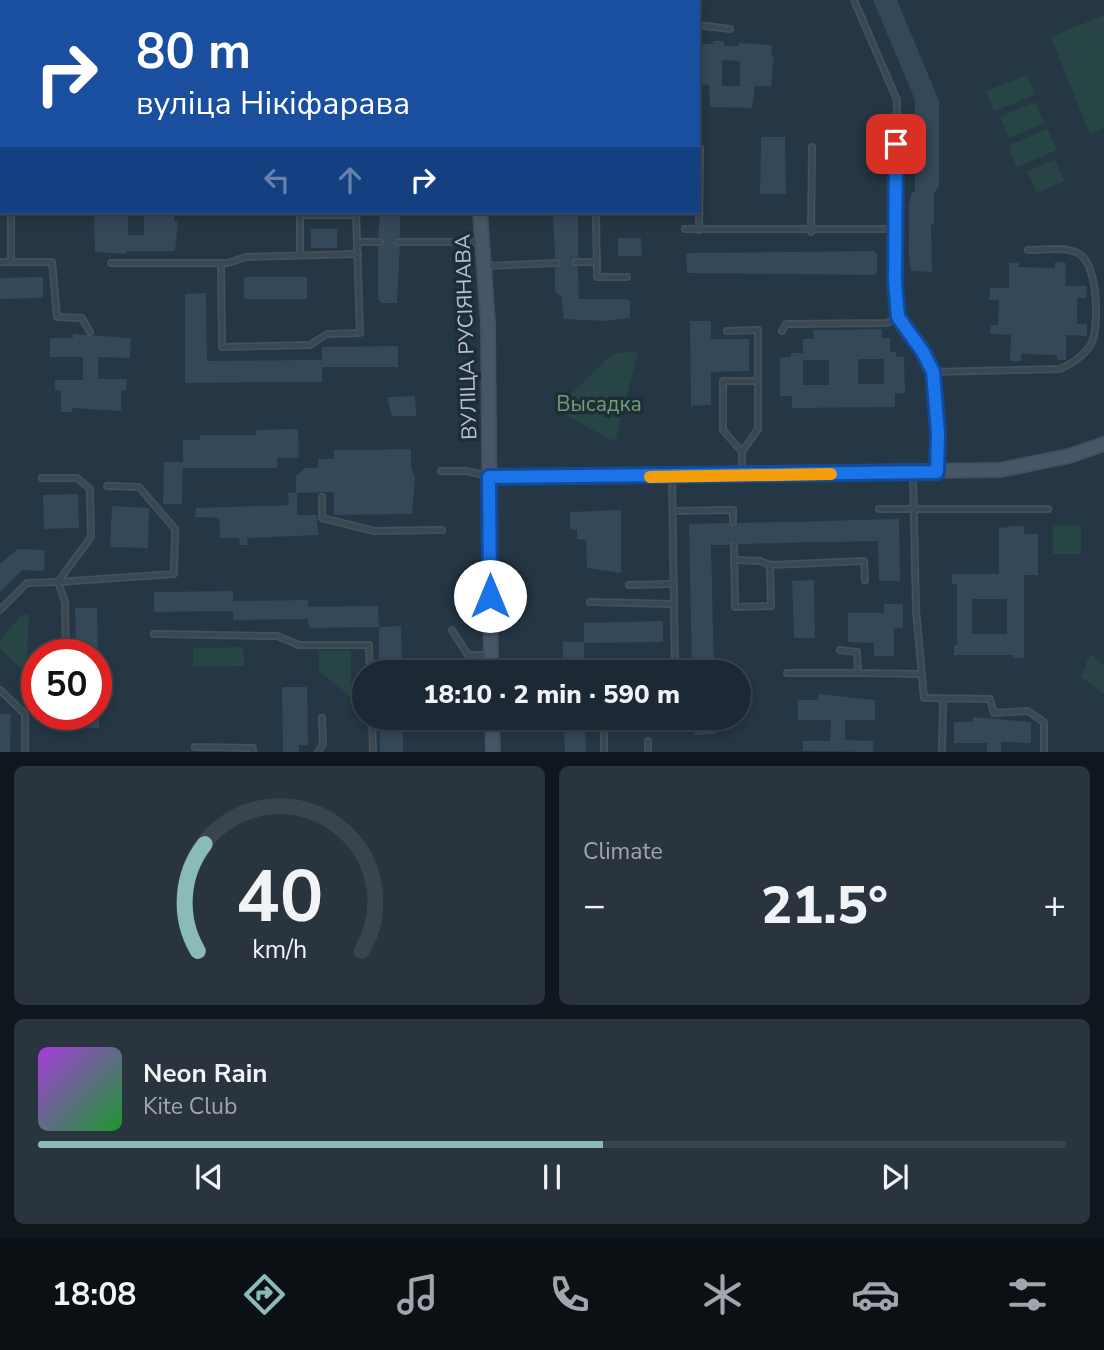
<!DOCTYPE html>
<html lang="en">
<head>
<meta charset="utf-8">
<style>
  :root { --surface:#1c2833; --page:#29343f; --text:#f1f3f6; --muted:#a0a6ac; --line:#3a444e; --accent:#8bbbb9 }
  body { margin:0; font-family:"Nunito Sans",sans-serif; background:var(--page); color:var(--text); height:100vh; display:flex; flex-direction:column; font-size:26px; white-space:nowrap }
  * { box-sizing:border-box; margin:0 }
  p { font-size:23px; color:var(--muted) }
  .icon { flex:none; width:38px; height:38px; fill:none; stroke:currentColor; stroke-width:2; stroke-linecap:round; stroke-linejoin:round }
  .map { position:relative; height:752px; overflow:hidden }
  .drawer { display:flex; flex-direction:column; gap:14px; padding:14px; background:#0f161c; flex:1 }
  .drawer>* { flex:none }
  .banner { position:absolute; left:0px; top:0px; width:700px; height:214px; box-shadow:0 4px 10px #0003,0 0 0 2px var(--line); background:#1a4fa0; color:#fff; overflow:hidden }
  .speed { position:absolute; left:21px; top:639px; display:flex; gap:14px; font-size:35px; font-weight:700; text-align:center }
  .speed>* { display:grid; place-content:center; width:91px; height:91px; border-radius:50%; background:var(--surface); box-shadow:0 4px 10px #0003,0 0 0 2px var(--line); line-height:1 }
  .speed .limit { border:10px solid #d22; background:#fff; color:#111 }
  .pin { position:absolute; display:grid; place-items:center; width:60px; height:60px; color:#fff; margin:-30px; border-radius:14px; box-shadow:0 4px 10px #0006 }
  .me { position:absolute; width:77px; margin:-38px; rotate:0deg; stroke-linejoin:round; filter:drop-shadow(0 0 5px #0008) }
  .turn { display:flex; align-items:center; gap:24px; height:147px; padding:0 21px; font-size:32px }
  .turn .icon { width:91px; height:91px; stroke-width:2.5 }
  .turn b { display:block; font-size:49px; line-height:60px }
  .lanes { display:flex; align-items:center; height:66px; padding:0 21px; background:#0003; justify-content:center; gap:35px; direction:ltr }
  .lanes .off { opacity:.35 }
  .big { font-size:52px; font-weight:800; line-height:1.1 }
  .drawer .widget { flex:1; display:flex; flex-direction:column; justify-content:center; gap:10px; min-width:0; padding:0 24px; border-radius:10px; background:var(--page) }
  .drawer .dial { align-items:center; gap:0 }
  .dial svg { height:182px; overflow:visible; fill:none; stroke:var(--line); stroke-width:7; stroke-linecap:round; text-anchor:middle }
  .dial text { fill:var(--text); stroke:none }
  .song { display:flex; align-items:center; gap:21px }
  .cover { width:84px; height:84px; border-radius:10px; background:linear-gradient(135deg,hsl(280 70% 55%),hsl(130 70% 35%)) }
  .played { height:7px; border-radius:4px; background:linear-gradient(90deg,var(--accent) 55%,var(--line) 55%) }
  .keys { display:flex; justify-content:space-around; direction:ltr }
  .heat { display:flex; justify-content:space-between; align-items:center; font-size:38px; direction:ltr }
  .drawer .tiles { flex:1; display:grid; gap:14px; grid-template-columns:1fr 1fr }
  .widget:last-child { grid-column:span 2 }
  .trip { position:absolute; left:352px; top:660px; width:399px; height:70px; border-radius:35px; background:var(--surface); box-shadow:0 4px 10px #0003,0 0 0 2px var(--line); font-weight:800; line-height:70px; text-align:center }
  .menu { display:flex; height:112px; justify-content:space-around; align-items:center; background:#0b1014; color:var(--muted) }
  .menu .icon { width:49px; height:49px }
  .menu .current { color:var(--accent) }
  .menu b { font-size:32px; color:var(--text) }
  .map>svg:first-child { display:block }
  .green { fill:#284545 }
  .building { fill:#344859; fill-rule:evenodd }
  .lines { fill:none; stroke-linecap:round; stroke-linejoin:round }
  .service-casing { stroke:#44515d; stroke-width:8 }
  .secondary-casing { stroke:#44515d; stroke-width:16 }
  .service { stroke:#3a4854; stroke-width:4.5 }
  .secondary { stroke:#485767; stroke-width:12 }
  .route-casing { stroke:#114b97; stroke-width:18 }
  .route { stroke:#1a73e8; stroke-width:12 }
  .slow { stroke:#f59e0b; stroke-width:12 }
  .labels { text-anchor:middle; stroke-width:7; stroke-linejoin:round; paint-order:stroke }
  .street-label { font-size:21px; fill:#b8c2cd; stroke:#1f2d39 }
  .park-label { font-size:21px; fill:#6da073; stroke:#1f2d39 }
</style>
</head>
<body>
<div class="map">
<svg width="1104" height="752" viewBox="0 0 1104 752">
  <rect width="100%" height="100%" fill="#253644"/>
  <g class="green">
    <path d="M1104,15V128L1090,134L1051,37Z"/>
    <path d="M1027,75L1035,95L994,111L986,91Z"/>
    <path d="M1035,102L1044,123L1009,138L1000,117Z"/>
    <path d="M1048,129L1057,150L1017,167L1008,146Z"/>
    <path d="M1055,160L1064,181L1037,193L1027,171Z"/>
    <path d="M638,352L615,442L555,409L614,353Z"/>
    <rect x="1053" y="525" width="28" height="29"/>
    <path d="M29,614L26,673L0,649V640L21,615Z"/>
    <path d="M243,647L244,666L193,667V648Z"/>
    <path d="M319,651H351V697L319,671Z"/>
    <path d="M1090,654L1104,665V694L1081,677Z"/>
  </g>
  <g class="building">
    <path d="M873,0H897L939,101V186L934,193V224H931L932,272L911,271L909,257V205L912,192H915V100Z"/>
    <path d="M713,41H724V46H739V43L772,45L771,56H774L771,86H755L752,108L710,107L709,85L698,84V44H713ZM722,60L740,61V86H722Z"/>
    <path d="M761,137H785L786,194H760Z"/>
    <path d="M94,212H128V235H144V212H175L174,221H178L175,251H127V254L95,252Z"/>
    <path d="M380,212H400V237L393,241L400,247L397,303H381L378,298V247L385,243L378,237Z"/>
    <path d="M553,212H578V257L572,258L570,263L578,267L579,299H625L630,301V318L604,321L564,319L561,296L555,291V268L562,263L555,258Z"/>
    <rect x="311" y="229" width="26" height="19"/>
    <path d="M618,238H641L642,256H618Z"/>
    <path d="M874,251L877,254V272L873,275L687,273L686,255L690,253Z"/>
    <path d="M1055,262L1066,263L1065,286H1087L1086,298H1077V324H1087V336L1066,335V360H1057V355L1021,354V361H1010L1011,335L990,334L991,325H998L999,300H989L990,288H1009V263H1019L1018,267L1055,268Z"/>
    <path d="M43,277V298L0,299V278Z"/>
    <rect x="244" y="277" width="63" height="22"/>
    <path d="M206,293L207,361L322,360V382L185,383V294Z"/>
    <path d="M690,321H711V339H749V371L711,372V405L691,406Z"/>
    <path d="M882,329V338H890V352H896V357H904L905,393L895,394V407L792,408V396H780V358L791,357V353H803V385H829V360H803V339H814L813,330ZM858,359H884V384H858Z"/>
    <path d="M73,334L131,338L130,358L98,357V379H127L126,390H121V411L72,408V412H61V391L55,390V380H83V357H50V338H73Z"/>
    <path d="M398,346V367H322V347Z"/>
    <path d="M415,396L416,416H392L387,397Z"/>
    <path d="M298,429L299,458H277V468H183V440H200V435H256V430Z"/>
    <path d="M411,449V468L415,478L412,514L334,515V492L296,493V476L305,468H318V459H334V450Z"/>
    <path d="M164,462H183L182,504H163Z"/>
    <path d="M288,493H297V515H317L318,535L247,538L248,545H240L239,538H220L219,518L195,517L196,508L289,505Z"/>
    <path d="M78,494L79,528L44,529L43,495Z"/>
    <path d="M112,506L149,508L148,548L110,547Z"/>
    <path d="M621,510V573L587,568L586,540L577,539V530L570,529V512Z"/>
    <path d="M899,519L900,581H879L878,541L739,544L735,540L729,545H711L714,672H692L689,524L728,523L734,528L738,523Z"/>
    <path d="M1016,526H1024V534H1038V575H1024V658H1013V655H954V645H957V584H952V574H999V528ZM972,599H1007V634H972Z"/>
    <path d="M18,549L45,550L44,571L22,570L0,592V564Z"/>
    <path d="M814,580L815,638H794L792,581Z"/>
    <path d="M233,591V601L308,600V607L378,606L379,627L309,628L308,619L233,620V611L154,612V592Z"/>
    <path d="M884,604H903V628H894V656H874V643L848,642V613H884Z"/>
    <path d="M75,608H97L98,654H76Z"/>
    <path d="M663,621V642L584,643V623Z"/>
    <path d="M401,626L402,672H379V627Z"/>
    <rect x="563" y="642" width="21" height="30"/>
    <path d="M282,687H307L308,745H299V752H283Z"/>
    <path d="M818,694L875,700V720H845V740L874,741L873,752L803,751V741H830L831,720H798V700H818Z"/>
    <path d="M0,714H11L10,752H0Z"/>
    <rect x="77" y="714" width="22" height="14"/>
    <path d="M973,717L1031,722V743L1001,742V752H987V743H954V722H973Z"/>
    <rect x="380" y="718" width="23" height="34"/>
    <path d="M564,718H585L586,752H565Z"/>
    <path d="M693,718H715V734L694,735Z"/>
  </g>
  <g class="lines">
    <g class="service-casing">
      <g id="service">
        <path d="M528,0L529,2"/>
        <path d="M678,0L679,2"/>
        <path d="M854,0L897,100L895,282L898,317L923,352L933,372L938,433L937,469"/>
        <path d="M18,2L19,0"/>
        <path d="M540,2L544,0"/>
        <path d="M698,25L730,29"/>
        <path d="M1,73L2,40"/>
        <path d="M0,120H2"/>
        <path d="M596,212L597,277H627"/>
        <path d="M685,229H894"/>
        <path d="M699,230L700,148"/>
        <path d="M811,232L812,147"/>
        <path d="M357,242H380"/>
        <path d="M398,242H482"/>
        <path d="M300,255V215H356"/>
        <path d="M0,262H52L57,317L82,318L90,332"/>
        <path d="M11,262V212"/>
        <path d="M575,262H597"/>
        <path d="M111,263H228L246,257L358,254"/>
        <path d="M221,263L222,347L310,345L327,334L360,333L356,212"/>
        <path d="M485,266L557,263"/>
        <path d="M727,331L758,330V429L742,452V472"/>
        <path d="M782,331L786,324L887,323L898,317"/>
        <path d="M933,372L1060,369C1074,363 1091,351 1094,336C1098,316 1097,270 1082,256C1070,245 1043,250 1028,250"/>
        <path d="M742,452L723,430V381H758"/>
        <path d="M441,471H466L488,476"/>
        <path d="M913,473L916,610L924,698L990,699L994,713L1028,711L1044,722V752"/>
        <path d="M672,477L675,672"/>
        <path d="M322,497V518L374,531L442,530"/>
        <path d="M879,509H1048"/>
        <path d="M673,511L733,510V523"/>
        <path d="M734,545L735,607L771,606L770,566"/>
        <path d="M734,560L760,561L770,565L864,561L865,580"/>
        <path d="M629,585L674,584"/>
        <path d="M590,602L674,604"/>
        <path d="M0,610L27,583L58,582L91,537L90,489L77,478H42"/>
        <path d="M452,630L468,655H489"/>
        <path d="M154,634L277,636L299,645H369L370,672"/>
        <path d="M840,650L857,652L858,673L922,674"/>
        <path d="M66,654L65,602L58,582L174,574L175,529L139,487L107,486"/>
        <path d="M603,664V672"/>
        <path d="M787,673H858"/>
        <path d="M0,690L25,714V752"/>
        <path d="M67,714V725"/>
        <path d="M372,718L373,752"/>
        <path d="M604,718V752"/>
        <path d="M648,741V752"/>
        <path d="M195,747L253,748V752"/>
        <path d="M318,752L323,744L322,718"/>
        <path d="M942,752L943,699"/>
      </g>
    </g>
    <g class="secondary-casing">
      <g id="secondary">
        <path d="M417,0L418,2"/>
        <path d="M480,212L488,323L491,672"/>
        <path d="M489,477L1000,470L1069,456L1104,444"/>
        <path d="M492,718L493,752"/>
      </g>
    </g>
    <use href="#service" class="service"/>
    <use href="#secondary" class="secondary"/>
  </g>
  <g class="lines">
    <g class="route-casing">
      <path id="route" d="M490,596L489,477L937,472L938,433L933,372L923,352L898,317L895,282L896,144"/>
    </g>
    <use href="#route" class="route"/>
    <path class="slow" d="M650,477L831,474"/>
  </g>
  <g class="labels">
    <g class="street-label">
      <text transform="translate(466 337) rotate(-92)" y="7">ВУЛІЦА РУСІЯНАВА</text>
    </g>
    <g class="park-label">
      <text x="599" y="411">Высадка</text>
    </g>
  </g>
</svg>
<div class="speed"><div class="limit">50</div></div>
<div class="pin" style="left:896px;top:144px;background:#d93025"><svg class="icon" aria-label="arrive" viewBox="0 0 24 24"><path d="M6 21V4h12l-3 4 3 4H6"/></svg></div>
<svg class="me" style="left:490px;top:596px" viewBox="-20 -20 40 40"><circle r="19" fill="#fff"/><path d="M0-13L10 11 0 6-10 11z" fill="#1a73e8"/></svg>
<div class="trip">18:10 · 2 min · 590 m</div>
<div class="banner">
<div class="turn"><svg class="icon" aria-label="right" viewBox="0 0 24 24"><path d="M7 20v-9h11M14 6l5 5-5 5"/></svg><div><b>80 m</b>вуліца Нікіфарава</div></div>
<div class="lanes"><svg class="icon off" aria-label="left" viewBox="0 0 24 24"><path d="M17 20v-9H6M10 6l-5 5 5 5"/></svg><svg class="icon off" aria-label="ahead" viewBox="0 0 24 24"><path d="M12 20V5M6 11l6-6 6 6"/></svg><svg class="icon" aria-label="right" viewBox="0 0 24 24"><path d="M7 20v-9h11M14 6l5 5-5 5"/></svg></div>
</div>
</div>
<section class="drawer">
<div class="tiles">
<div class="widget dial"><svg viewBox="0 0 100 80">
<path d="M14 69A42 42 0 1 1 86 69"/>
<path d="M14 69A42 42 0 0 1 17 22" stroke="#8bbbb9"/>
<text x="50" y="56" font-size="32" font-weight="700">40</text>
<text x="50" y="72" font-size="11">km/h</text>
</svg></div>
<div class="widget"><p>Climate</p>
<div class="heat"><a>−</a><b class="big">21.5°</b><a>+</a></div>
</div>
<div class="widget">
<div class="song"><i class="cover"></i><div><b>Neon Rain</b><p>Kite Club</p></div></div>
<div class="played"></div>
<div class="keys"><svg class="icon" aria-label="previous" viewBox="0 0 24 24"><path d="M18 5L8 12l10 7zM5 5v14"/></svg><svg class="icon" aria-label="pause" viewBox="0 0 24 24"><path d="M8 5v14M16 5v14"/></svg><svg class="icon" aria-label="next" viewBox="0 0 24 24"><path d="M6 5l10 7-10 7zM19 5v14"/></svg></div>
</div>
</div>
</section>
<nav class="menu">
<b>18:08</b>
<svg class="icon current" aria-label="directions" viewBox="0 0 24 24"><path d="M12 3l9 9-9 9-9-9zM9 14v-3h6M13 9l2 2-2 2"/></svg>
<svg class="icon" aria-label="music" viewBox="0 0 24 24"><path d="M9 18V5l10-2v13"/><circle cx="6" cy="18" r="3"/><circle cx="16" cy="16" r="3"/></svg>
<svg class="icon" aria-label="phone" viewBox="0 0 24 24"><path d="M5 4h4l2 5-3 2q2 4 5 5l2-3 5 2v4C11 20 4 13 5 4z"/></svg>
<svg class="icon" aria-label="climate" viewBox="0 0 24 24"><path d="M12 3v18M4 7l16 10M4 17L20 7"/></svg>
<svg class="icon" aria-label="car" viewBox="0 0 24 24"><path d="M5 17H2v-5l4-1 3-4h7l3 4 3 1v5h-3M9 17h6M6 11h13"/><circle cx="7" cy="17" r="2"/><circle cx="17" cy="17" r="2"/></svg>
<svg class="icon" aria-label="filters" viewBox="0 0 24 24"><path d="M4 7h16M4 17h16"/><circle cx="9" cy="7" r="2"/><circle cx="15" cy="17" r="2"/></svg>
</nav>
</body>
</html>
